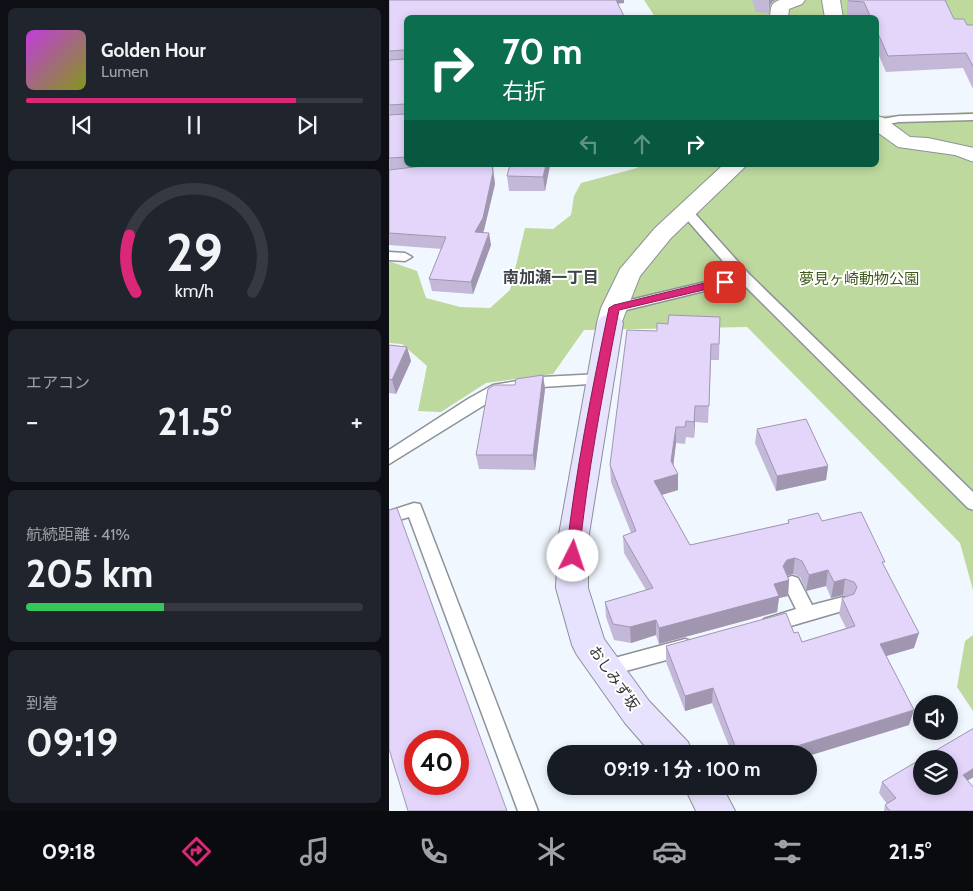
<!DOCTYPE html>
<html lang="ja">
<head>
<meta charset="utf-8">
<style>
  :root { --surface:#171b24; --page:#20242c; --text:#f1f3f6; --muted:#9ea1a6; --line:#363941; --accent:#db2777 }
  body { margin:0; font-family:Cabin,"Noto Sans JP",sans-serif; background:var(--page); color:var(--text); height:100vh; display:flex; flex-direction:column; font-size:19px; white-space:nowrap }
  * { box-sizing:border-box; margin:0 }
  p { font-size:16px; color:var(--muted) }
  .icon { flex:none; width:28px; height:28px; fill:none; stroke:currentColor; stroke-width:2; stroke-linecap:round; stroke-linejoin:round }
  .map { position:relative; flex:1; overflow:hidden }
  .sheet { display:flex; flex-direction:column; gap:8px; padding:8px; background:#0d0f14; width:389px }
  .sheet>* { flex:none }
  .banner { position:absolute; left:15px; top:15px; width:475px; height:152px; border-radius:8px; box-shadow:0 2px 8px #0003; background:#0b6e4f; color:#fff; overflow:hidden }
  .fabs { position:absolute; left:524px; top:695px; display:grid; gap:10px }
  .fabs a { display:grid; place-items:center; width:45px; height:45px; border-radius:50%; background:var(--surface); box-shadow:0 2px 8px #0003; font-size:25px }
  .speed { position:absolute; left:15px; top:730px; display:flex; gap:10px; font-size:25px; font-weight:700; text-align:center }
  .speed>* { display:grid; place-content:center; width:65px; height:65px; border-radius:50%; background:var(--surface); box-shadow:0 2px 8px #0003; line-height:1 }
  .speed .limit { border:8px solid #d22; background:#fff; color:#111 }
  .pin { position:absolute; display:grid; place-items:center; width:42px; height:42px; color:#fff; margin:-21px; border-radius:10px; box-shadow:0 2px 8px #0006 }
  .me { position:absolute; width:55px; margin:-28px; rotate:4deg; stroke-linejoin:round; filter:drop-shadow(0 0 4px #0008) }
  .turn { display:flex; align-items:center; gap:18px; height:105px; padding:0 15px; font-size:22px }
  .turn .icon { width:65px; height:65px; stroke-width:2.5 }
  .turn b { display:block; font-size:35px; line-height:42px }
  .lanes { display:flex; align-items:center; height:48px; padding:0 15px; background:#0003; justify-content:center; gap:25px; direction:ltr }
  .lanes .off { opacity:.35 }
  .big { font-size:38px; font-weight:700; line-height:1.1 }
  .sheet .card { flex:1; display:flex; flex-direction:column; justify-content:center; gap:8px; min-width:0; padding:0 18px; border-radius:8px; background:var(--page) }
  .sheet .dial { align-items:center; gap:0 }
  .dial svg { height:130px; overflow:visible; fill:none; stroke:var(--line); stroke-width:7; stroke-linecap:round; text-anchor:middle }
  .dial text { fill:var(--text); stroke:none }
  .song { display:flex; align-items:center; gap:15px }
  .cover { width:60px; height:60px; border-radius:8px; background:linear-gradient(135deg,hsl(290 70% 55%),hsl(70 70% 35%)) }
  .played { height:5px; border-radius:2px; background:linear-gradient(90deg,var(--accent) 80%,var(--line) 80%) }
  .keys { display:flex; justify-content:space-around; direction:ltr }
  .heat { display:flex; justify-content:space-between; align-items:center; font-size:28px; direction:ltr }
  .charge { height:8px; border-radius:4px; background:linear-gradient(90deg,#34c759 41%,var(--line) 0) }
  .trip { position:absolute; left:158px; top:745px; width:270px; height:50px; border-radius:25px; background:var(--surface); box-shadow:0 2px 8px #0003; font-weight:700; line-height:50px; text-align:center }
  .dock { display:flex; height:80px; justify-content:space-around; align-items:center; background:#090b0e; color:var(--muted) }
  .dock .icon { width:35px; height:35px }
  .dock .selected { color:var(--accent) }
  .dock b { font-size:22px; color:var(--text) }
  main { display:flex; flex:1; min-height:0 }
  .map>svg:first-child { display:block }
  .green { fill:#bdd99e }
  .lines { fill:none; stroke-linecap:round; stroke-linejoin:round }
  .lane-casing { stroke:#8c9298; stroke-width:3 }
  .street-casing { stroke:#8c9298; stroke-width:2 }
  .secondary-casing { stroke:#8c9298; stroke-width:2 }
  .lane { fill:#fff; fill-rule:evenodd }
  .street { fill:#fff; fill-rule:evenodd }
  .secondary { fill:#e7e2fe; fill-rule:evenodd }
  .wall { fill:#c4b8d8 }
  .shaded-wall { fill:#a096b0 }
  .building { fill:#e4d6fb; stroke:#a096b0; fill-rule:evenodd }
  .route { fill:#db2777; stroke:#8e194d }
  .labels { text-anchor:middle; stroke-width:4; stroke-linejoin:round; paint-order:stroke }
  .park-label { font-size:15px; fill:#3f5819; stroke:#fff }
  .street-label { font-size:15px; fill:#303234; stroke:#fff }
  .neighbourhood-label { font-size:16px; font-weight:bold; fill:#40454a; stroke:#fff }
</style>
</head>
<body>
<main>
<section class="sheet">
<div class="card">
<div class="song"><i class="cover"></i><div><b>Golden Hour</b><p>Lumen</p></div></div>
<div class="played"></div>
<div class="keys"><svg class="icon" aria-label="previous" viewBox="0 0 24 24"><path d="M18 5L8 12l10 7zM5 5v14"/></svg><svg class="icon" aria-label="pause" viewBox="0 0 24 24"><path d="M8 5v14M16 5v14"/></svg><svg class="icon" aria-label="next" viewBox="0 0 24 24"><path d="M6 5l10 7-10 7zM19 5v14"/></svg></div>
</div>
<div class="card dial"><svg viewBox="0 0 100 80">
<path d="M14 69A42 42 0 1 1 86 69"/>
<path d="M14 69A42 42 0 0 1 10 34" stroke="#db2777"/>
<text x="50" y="56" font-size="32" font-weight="700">29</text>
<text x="50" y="72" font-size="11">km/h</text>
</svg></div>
<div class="card"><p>エアコン</p>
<div class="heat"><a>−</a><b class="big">21.5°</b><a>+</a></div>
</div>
<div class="card"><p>航続距離 · 41%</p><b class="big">205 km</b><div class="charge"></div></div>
<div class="card"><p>到着</p><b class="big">09:19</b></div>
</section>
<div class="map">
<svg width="585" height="811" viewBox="0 0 585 811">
  <rect width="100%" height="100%" fill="#f1f7fe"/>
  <g class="green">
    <path d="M255,0H584V33L488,18L266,17Z"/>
    <path d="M584,112V590L571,543L358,327L195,330L164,374L97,383L52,412L29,411L38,366L13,344L0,343V261L28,271L37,298L71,307L101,308L121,290L136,228L164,229L182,215L185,196L192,183L248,168L251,165H488V116Z"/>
    <path d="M584,635V711L568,687L576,641Z"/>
  </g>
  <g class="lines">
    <g class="lane-casing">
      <g id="lane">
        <path d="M585,114V120L510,122L488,126V120L510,116Z"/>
        <path d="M297,207L301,208L360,274L585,493V510L579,508L352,282L225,313L220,311L218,308L220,305L346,275L293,214L291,211L293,208Z"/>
        <path d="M0,252L16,253L23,257L16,261L0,260Z"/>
        <path d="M211,374L216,375L218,379L216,383L153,387L113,394L0,464V450L79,399L104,385L153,377Z"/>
        <path d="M25,503L31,504L33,509L149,811H129L20,517L0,523V511Z"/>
        <path d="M403,576L409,578L423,605L454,597L460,599L463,604L460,609L381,632L375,629L372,624L375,619L407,609L394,583L397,578Z"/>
        <path d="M296,639L302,641L305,647L302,653L296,655L218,676L211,674L209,668L211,662L218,660Z"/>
      </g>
    </g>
    <g class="street-casing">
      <g id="street">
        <path d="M391,0H416L413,4L400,9L399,18H381C382,8 381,3 391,0Z"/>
        <path d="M433,0H451L454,18H436Z"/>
        <path d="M488,116L495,118L521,137L539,138L585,148V162L566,155L509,147L488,132Z"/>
        <path d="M334,165H358L282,238L251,276L230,329L221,332L212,329L208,323L212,308L231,269L266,228Z"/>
      </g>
    </g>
    <g class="secondary-casing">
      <g id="secondary">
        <path d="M221,314L230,317L234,323L199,540V588L215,639L260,701L299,742L304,754H263L236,723L188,655L183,645L167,588L169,540L208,323L212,317Z"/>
        <path d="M295,786H333L346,811H307Z"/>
      </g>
    </g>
    <use href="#lane" class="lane"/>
    <use href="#street" class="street"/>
    <use href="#secondary" class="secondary"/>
  </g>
  <g class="wall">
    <path d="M0,0L235,3L18,18V165H104L106,184L95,230L94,233L102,245L84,294L43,291L40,279L53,249L0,245Z"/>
    <path d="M363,0H387L384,1L381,5L380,13L367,12Z"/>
    <path d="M458,0H556L565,19L578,25H585V91L574,68L497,72L488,51V18L458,17Z"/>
    <path d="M121,165H160L156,191H120L118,176Z"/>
    <path d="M331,317L330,360H322L319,423L306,422L305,438L297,437L296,444L287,443L284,465L289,490L273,495L301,545L399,523V520L433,521L495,567L525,648L497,656L520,725L419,756V754H343L323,703L296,711L277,662V646L405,633L413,642L457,628L450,614L453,598L457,597L454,595L442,598L437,586L417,591L411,577L404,574L398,576L400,580L399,596L390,598L388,612L270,644L267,635L242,643L225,640L217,617L216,602L257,590L235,553L234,536L242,533L222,482L221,465L268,331L279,324Z"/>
    <path d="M0,345L18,347L22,361L7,394L0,393Z"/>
    <path d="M154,375L156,389L146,470L90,469L87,455L126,385Z"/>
    <path d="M368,429L439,466L437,480L387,491L366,443Z"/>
    <path d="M579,781L585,811H495L496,805L498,804L490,793L493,782Z"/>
  </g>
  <g class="shaded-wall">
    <path d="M224,0H235V3L225,4Z"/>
    <path d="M380,0H387L384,1L381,5L380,13Z"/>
    <path d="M103,165L106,184L95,230L88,245L86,232Z"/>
    <path d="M157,165H160L161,166L156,191L154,177Z"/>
    <path d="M100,233L102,245L84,294L82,282Z"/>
    <path d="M18,347L22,361L7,394L3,380Z"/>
    <path d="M154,375L156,389L146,470L144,455Z"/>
    <path d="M306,406V422L305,438V422Z"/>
    <path d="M287,427V443L283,476L289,474V490L265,497V481L282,461Z"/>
    <path d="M439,466L437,480L387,491L388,476Z"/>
    <path d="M406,558L404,574L396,576L394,566L398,560Z"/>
    <path d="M439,570L437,586L417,591L420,575Z"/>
    <path d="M456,579L454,595L442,598L445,582Z"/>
    <path d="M400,580L399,596L390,598L388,612L270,644V628L385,584Z"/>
    <path d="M267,620V635L242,643L241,627Z"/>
    <path d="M530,633L525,648L487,659L491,644Z"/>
    <path d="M324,688L323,703L296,711V696Z"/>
    <path d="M525,710L520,725L419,756V754H382Z"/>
    <path d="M585,768V777L569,786L574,775Z"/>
  </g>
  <g class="building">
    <path d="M0,0H227L236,18H18V57L16,50L0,51Z"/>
    <path d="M460,0H556L565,19H575L578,25H585V68L577,53L499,56L488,31V18H482L475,2L460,1Z"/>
    <path d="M18,58V106L16,104L0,105V60L16,59Z"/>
    <path d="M18,107V157L0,158V115L17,114Z"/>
    <path d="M42,165H103L104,172L94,218L86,232L100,233L82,282L40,279L57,237L0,233V170Z"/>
    <path d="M121,165H157L154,177L118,176Z"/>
    <path d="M280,315L331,317L330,344H322L320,406H306L305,422L297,421L296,427H287L282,461L289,474L265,481L301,545L400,523L399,520L429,513L433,521L472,512L496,562H493L530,633L491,644L525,710L382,754H349L324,688L296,696L277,646L397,613L405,633L409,632L413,642L466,626L453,598L465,594L468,587L465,582L456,579L445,582L439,570L420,575L413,561L406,558L398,560L394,566L400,580L385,584L390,596L270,628L267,620L241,627L224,624L216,602L264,588L234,536L247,531L221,465L238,330L268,331V323L279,324Z"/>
    <path d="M0,345L18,347L3,380L0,379Z"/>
    <path d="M154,375L144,455H87L99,389L105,385H126L127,379Z"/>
    <path d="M417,419L439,466L388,476L368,429Z"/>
    <path d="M8,508L118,811H19L0,749V510ZM26,741H69V784H26Z"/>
    <path d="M585,728V768L574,775L585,788V811H501L496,805L507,798L493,782ZM532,759H560V786H532Z"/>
  </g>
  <path class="route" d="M336,278L340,279V284L230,310C214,392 198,474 190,556L188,560L184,561L179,560L177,556C186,473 203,390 220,308L225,305Z"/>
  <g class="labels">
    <g class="park-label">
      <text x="470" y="284">夢見ヶ崎動物公園</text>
    </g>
    <g class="street-label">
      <text transform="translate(225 678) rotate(55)" y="5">おしみず坂</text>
    </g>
    <g class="neighbourhood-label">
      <text x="162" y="283">南加瀬一丁目</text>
    </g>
  </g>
</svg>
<div class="fabs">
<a><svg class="icon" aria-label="sound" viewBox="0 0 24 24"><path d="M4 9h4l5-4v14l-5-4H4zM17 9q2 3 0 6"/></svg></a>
<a><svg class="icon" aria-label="layers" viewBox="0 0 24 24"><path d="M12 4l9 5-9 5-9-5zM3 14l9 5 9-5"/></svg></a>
</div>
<div class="speed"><div class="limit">40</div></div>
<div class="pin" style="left:336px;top:282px;background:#d93025"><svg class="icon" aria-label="arrive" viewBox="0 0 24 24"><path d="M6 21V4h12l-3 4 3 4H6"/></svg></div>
<svg class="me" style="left:184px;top:556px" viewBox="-20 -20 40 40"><circle r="19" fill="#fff"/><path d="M0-13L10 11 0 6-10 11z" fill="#db2777"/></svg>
<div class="trip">09:19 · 1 分 · 100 m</div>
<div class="banner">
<div class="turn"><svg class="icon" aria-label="right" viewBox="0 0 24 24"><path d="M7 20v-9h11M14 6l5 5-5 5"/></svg><div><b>70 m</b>右折</div></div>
<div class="lanes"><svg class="icon off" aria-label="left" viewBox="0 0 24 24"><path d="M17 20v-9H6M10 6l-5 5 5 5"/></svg><svg class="icon off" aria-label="ahead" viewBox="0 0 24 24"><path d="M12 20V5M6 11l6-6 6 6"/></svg><svg class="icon" aria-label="right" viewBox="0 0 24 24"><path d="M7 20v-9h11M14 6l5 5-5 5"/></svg></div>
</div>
</div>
</main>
<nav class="dock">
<b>09:18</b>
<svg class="icon selected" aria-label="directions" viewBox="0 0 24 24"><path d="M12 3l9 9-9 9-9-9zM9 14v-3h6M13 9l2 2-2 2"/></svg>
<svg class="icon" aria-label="music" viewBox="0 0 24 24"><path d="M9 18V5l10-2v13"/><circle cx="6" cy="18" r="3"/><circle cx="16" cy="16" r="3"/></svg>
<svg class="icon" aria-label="phone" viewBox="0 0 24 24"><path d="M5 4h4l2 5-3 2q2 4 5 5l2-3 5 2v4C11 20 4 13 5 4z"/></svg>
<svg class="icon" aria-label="climate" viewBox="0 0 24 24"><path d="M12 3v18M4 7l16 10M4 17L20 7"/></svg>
<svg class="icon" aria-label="car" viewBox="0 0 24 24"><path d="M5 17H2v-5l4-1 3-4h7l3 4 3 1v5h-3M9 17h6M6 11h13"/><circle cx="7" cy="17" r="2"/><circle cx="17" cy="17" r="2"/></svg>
<svg class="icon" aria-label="filters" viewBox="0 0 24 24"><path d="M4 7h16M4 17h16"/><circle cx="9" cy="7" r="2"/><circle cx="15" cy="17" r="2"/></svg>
<b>21.5°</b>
</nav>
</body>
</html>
